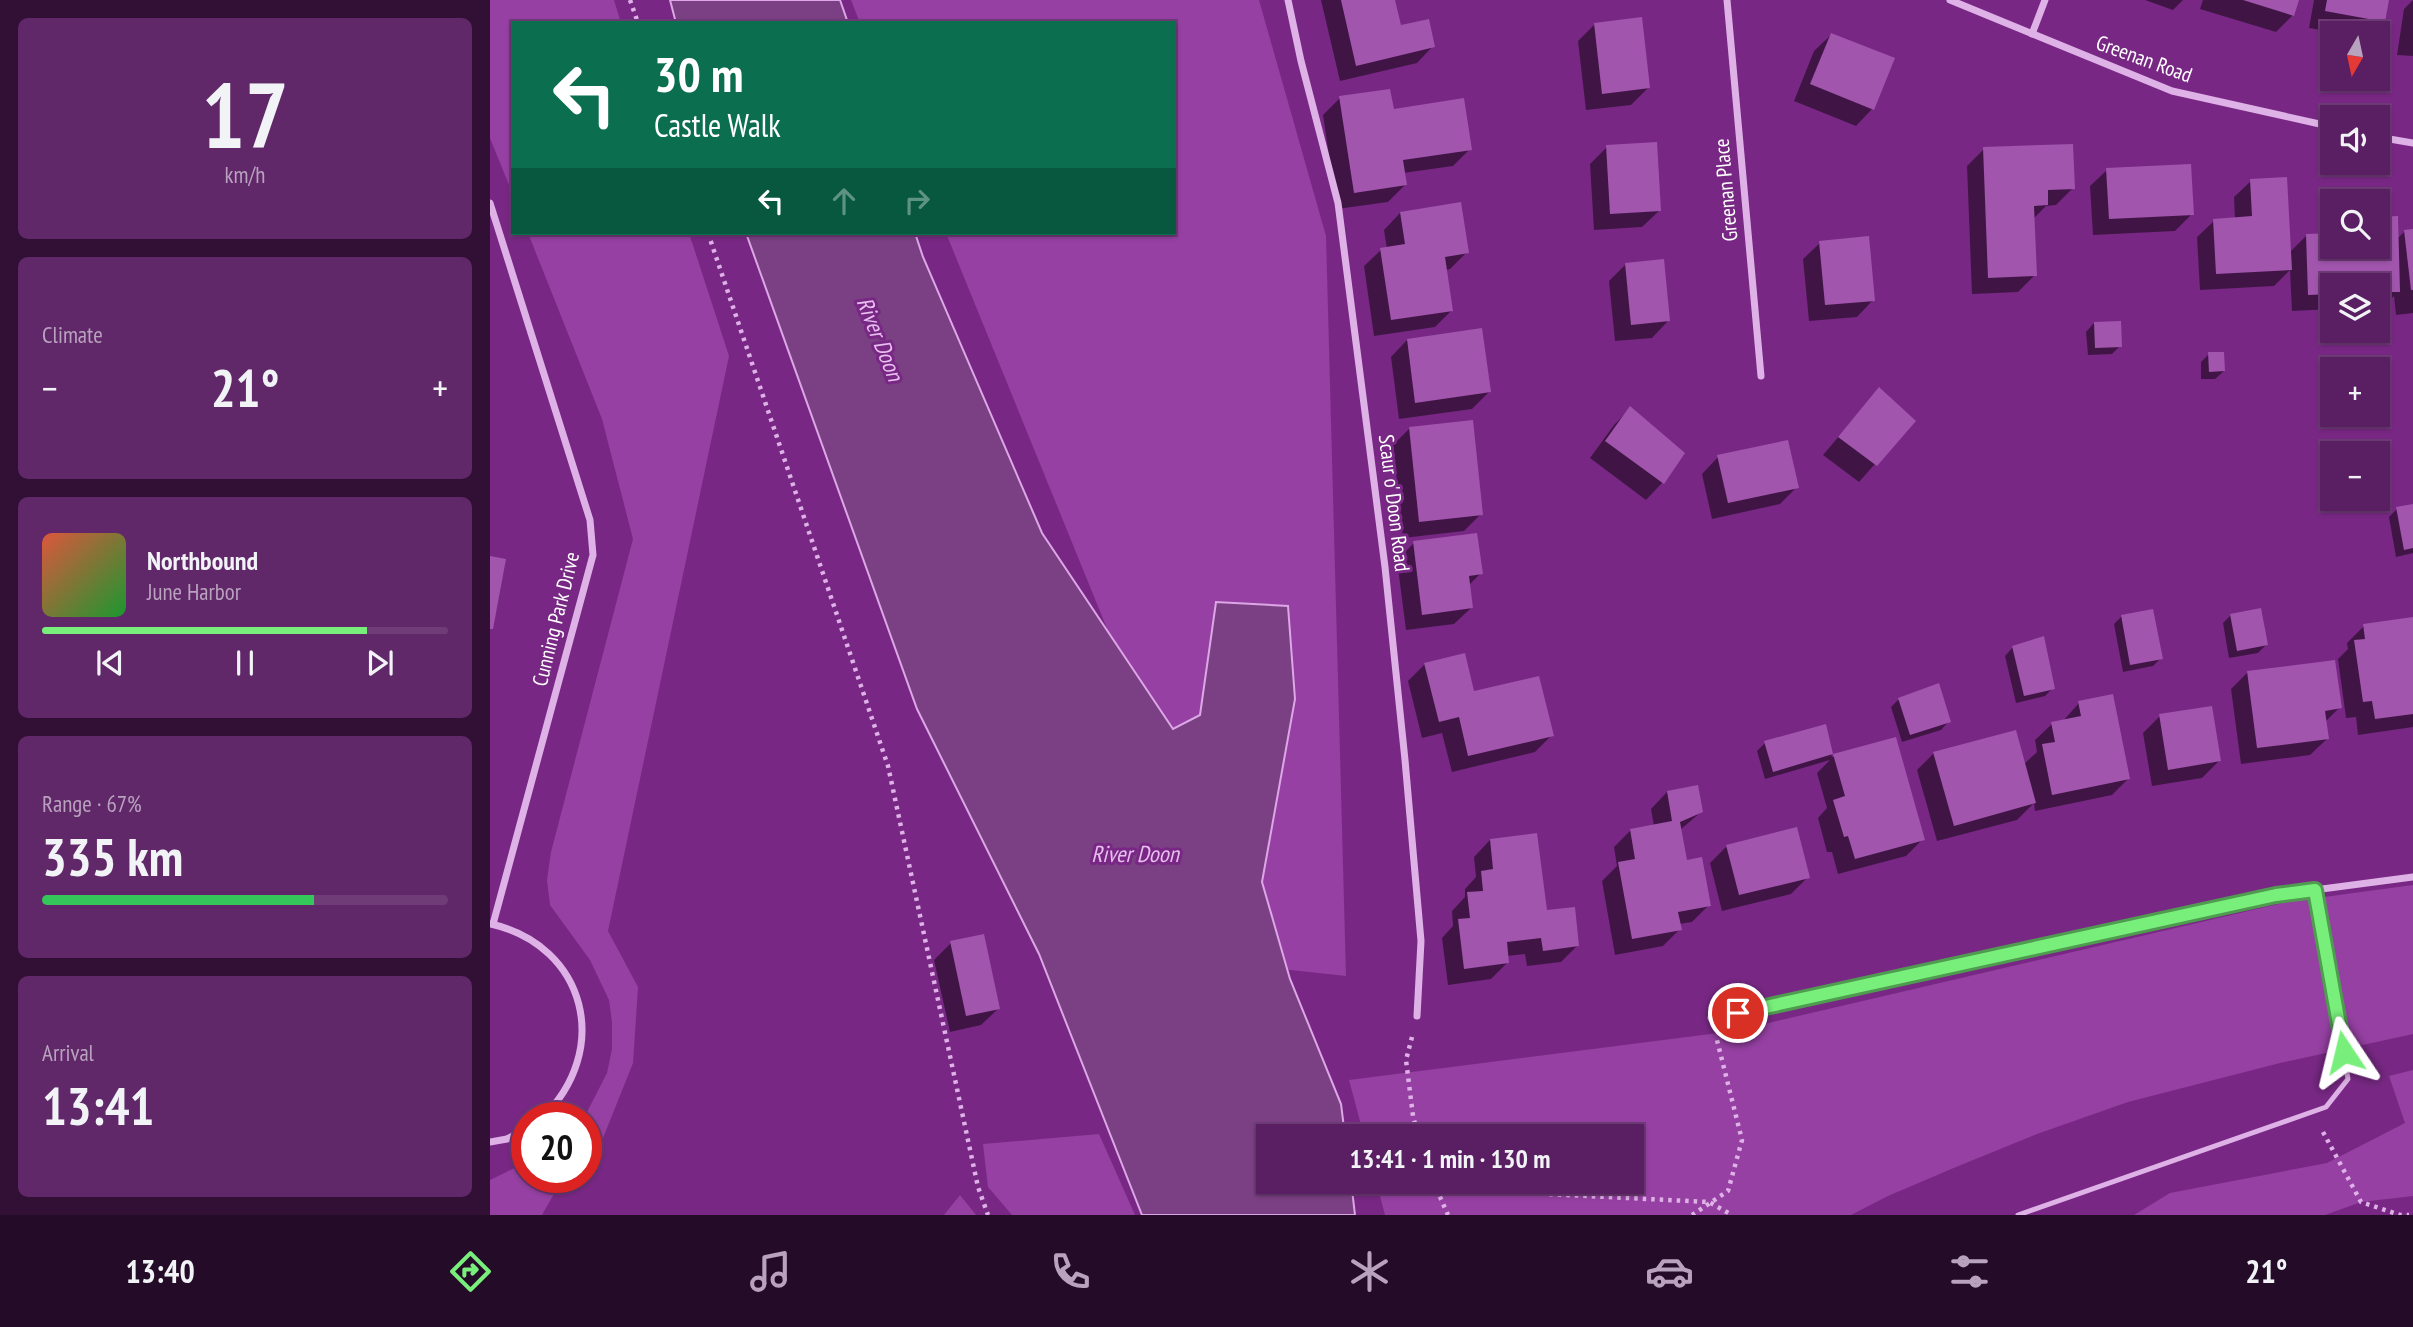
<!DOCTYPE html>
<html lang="en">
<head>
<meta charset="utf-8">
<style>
  :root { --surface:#5a1e63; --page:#602769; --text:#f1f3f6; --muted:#b8a2be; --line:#6f3c78; --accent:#79ef7b }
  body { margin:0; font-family:"PT Sans Narrow",sans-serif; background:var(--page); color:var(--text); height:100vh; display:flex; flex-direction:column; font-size:26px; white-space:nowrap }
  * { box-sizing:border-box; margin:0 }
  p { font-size:23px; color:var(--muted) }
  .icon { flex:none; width:38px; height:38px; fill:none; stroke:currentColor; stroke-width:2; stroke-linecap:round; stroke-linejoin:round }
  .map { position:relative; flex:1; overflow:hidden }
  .panel { display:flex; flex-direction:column; gap:18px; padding:18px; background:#321036; width:490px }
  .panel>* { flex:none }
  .top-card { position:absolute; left:21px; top:21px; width:665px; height:214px; border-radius:0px; box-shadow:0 2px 5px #0004,0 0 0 2px var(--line); background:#0b6e4f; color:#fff; overflow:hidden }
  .needle { width:46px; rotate:189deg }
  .tools { position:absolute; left:1830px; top:21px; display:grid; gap:14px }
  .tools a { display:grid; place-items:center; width:70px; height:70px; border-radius:0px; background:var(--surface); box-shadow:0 2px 5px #0004,0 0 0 2px var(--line); font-size:35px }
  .speed { position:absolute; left:21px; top:1102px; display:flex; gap:14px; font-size:35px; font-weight:700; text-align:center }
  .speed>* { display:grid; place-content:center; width:91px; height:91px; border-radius:50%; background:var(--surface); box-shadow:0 2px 5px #0004,0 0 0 2px var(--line); line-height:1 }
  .speed .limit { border:10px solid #d22; background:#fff; color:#111 }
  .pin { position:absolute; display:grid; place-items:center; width:60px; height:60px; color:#fff; margin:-30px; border:4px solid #fff; border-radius:50%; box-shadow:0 2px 7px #0007 }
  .me { position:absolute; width:77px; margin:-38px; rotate:350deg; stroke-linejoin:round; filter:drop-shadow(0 0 5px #0008) }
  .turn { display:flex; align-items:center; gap:24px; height:147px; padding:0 28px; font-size:32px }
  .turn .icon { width:91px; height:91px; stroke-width:2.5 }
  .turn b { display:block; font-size:49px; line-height:60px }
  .lanes { display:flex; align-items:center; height:66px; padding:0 28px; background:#0003; justify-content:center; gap:35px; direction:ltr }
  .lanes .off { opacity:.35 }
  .big { font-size:52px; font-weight:600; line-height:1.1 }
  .panel .widget { flex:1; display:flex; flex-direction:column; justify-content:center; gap:10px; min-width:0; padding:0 24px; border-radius:10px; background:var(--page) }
  .panel .dial { align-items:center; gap:0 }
  .dial b { font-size:91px; line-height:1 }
  .song { display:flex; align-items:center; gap:21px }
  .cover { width:84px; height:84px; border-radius:10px; background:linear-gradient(135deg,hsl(10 70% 55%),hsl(130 70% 35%)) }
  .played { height:7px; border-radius:4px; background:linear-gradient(90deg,var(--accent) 80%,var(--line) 80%) }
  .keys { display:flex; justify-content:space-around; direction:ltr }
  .heat { display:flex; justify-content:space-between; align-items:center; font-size:38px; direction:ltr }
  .charge { height:10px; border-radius:5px; background:linear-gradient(90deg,#34c759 67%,var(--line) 0) }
  .trip { position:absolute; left:766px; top:1124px; width:388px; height:70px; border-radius:0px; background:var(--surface); box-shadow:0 2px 5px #0004,0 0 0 2px var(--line); font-weight:600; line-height:70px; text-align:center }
  .tab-bar { display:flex; height:112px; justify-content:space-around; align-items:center; background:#240c28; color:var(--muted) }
  .tab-bar .icon { width:49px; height:49px }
  .tab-bar .active { color:var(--accent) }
  .tab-bar b { font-size:32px; color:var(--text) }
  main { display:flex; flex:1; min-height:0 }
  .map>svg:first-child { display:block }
  .green { fill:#9540a2 }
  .water { fill:#7b4083; stroke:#dda7e7; stroke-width:2 }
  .shadow { fill:#0007 }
  .building { fill:#a155ad }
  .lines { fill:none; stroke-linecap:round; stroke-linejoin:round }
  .path { stroke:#dfb2e7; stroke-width:4.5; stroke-dasharray:3.5 5; stroke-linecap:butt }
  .service { stroke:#dfb2e7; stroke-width:5 }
  .minor { stroke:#dfb2e7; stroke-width:7 }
  .route-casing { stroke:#4f9b50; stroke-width:18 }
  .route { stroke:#79ef7b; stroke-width:12 }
  .labels { text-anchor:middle; stroke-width:6; stroke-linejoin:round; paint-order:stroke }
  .street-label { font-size:21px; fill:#fff; stroke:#782884 }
  .water-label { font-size:23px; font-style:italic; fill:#e7beee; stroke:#782884 }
</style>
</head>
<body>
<main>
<section class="panel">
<div class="widget dial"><b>17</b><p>km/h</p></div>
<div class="widget"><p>Climate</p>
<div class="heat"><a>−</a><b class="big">21°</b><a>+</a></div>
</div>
<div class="widget">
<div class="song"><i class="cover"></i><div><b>Northbound</b><p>June Harbor</p></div></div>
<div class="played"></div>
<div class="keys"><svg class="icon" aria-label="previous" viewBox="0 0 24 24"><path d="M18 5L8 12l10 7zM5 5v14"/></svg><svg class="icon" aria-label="pause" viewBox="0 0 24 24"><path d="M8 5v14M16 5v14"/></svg><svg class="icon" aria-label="next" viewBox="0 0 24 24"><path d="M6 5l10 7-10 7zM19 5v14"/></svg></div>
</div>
<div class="widget"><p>Range · 67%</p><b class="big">335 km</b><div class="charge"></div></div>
<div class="widget"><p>Arrival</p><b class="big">13:41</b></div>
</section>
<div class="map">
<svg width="1923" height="1215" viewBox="0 0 1923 1215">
  <rect width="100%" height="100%" fill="#782884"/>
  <g class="green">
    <path d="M0,0H124L131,23H23V195L0,138Z"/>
    <path d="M361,0H769L836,236L856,976L754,965L456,233H684V23H370Z"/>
    <path d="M38,233H199L239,356L118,931L148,987L143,1063L113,1138L96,1152V1118H94L117,1073L122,1049V1022L119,1000L100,960L60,905L57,880L61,852L143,539L112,419Z"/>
    <path d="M1923,885V1034L1790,1063L1638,1102L1547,1134L1466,1167L1398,1196L1361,1215H895L886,1181H1143V1136H874L859,1080L1244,1031L1797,902Z"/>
    <path d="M1923,1070V1196L1871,1202L1835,1215H1644L1680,1193L1837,1163L1915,1123L1899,1076Z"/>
    <path d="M609,1134L645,1215H522L498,1187L493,1144Z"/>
    <path d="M37,1162V1178H73L52,1215H0V1180Z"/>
    <path d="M470,1195L486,1215H454Z"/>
  </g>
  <g class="water">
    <path d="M180,0H350L358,23H186Z"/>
    <path d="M256,233H425L433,257L552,533L683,729L710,715L726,602L798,606L805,699L772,882L800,979L851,1104L855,1136H779V1181H861L865,1215H652L549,954L427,709Z"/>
  </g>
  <g class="shadow">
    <path d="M831,0H903L909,28L943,46L927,63L850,81Z"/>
    <path d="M1655,0H1693L1683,10Z"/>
    <path d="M1713,0H1807L1803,15L1786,32L1710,9Z"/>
    <path d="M1824,0H1897L1894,21L1882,33H1849L1819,28Z"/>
    <path d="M1923,0V56L1907,55L1914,9Z"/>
    <path d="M1105,24L1158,88L1141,105L1096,110L1088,41Z"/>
    <path d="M1341,35L1382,109L1366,126L1304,101L1324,51Z"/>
    <path d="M850,98L902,111L980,149L963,166L913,173L915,185L898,202L847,209L833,115Z"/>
    <path d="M1117,147L1169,211L1152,227L1104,230L1100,164Z"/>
    <path d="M1494,149L1583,188L1566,205L1556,206L1543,219L1545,275L1528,292L1482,294L1477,166Z"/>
    <path d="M1617,170L1702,214L1685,231L1603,235L1600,186Z"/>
    <path d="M1761,181L1800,252L1817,235L1843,247H1888L1907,239L1914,232L1923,231V313L1906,315L1904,296L1892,308H1888V285H1843V309L1802,311L1800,270L1784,286L1710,290L1707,237L1724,221L1745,219L1744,197Z"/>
    <path d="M910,213L977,252L960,269L955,270L962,310L945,327L884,336L874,266L891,250L897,249L894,230Z"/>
    <path d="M1330,243L1383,300L1367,317L1319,321L1313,259Z"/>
    <path d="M1136,264L1178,321L1162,338L1125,341L1119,281Z"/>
    <path d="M1604,323L1630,346L1622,354L1598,355L1596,332Z"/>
    <path d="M917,340L999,392L982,409L909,419L901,357Z"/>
    <path d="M1719,354L1734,371L1725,379H1711V362Z"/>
    <path d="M1389,389L1423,421L1369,482L1333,455Z"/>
    <path d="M1140,409L1192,454L1172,483L1156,500L1100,458L1124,425Z"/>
    <path d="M920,428L991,514L974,531L913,538L903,445Z"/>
    <path d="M1228,457L1307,487L1290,504L1222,519L1212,474Z"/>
    <path d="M1923,506V553L1906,557L1899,517L1907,509Z"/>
    <path d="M924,543L991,573L979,585L981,608L964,624L916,630L907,560Z"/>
    <path d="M1741,615L1776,645L1768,653L1739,658L1733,623Z"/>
    <path d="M1632,616L1671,658L1663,666L1633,672L1624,624Z"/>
    <path d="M1923,619V727L1868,735L1866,717L1856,718L1848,659L1858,649L1857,643L1874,626Z"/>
    <path d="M1523,647L1563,688L1555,696L1526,703L1515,656Z"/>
    <path d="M935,664L983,693L1062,735L1045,752L962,772L952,733L932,738L918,681Z"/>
    <path d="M1758,672L1850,707L1835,722L1837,739L1820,755L1751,764L1741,689Z"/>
    <path d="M1409,699L1459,721L1451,730L1412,742L1401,707Z"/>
    <path d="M1589,703L1638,779L1622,795L1545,811L1544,803L1527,820L1447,841L1427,770L1444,753L1533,765L1547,752L1545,740L1562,724L1573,721Z"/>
    <path d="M1670,716L1729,761L1712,778L1662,786L1653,733Z"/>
    <path d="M1334,727L1342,757L1405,739L1433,839L1416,856L1348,874L1342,852H1337L1328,818L1337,808L1327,773L1340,760L1275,779L1267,751L1275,743Z"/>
    <path d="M1177,792L1211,812L1190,830L1196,862L1219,905L1202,922L1189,924L1190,929L1173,946L1125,955L1112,881L1127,866L1124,847L1141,830L1164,826L1161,809Z"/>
    <path d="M1000,840L1056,912L1088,945L1071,962L1037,966L1035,954L1017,956L1018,962L1001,979L958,985L952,938L963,926L962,911L975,897V889L986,877L984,857Z"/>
    <path d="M1237,846L1318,877L1301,894L1232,911L1220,863Z"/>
    <path d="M461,943L508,1009L491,1025L460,1032L444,960Z"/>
  </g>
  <g class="building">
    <path d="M851,0H905L911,25L939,19L945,47L866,66Z"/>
    <path d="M1753,0H1809L1804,16Z"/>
    <path d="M1837,0H1899L1895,22L1835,11Z"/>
    <path d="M1152,17L1160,88L1112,94L1104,23Z"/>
    <path d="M1341,33L1405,58L1384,110L1320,84Z"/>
    <path d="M900,89L904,109L974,98L982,150L913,160L917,185L864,193L849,96Z"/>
    <path d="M1167,142L1171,211L1120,214L1116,145Z"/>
    <path d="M1583,144L1585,189L1558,190V205L1544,206L1547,276L1498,278L1493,147Z"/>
    <path d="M1701,164L1704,215L1619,219L1616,168Z"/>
    <path d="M1797,177L1802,270L1726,274L1723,219L1762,216L1760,179Z"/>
    <path d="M971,202L979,253L955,257L963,311L901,320L890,248L915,244L910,212Z"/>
    <path d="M1908,216L1910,292H1888V285H1843V294L1818,295L1816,234L1843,233V247H1888V217Z"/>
    <path d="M1923,229V290H1921L1914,230Z"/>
    <path d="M1379,236L1385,301L1335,305L1329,241Z"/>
    <path d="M1174,259L1180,321L1141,325L1135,263Z"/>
    <path d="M1631,321L1632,347L1605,348L1604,322Z"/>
    <path d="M992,328L1001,392L925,403L917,339Z"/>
    <path d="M1718,352H1734L1735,371L1719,372Z"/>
    <path d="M1389,387L1426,421L1387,466L1348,437Z"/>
    <path d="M1140,406L1195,453L1174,484L1115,441Z"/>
    <path d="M983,420L993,515L929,522L919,427Z"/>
    <path d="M1298,440L1309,488L1238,503L1227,455Z"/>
    <path d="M1923,504V548L1914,550L1906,507Z"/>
    <path d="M987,533L993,574L979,576L983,608L932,615L923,541Z"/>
    <path d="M0,556L16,559L3,629H0Z"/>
    <path d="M1771,608L1778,645L1747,651L1740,614Z"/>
    <path d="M1663,609L1673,659L1640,665L1631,615Z"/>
    <path d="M1923,617V714L1885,719L1882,701L1873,702L1864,640L1875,639L1873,624Z"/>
    <path d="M1554,636L1565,689L1534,696L1522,646Z"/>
    <path d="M975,653L984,691L1049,676L1064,736L978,756L969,717L949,722L934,663Z"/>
    <path d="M1845,660L1852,708L1835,711L1839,739L1767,748L1757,671Z"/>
    <path d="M1449,683L1461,722L1420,735L1408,698Z"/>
    <path d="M1623,694L1640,779L1562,795L1552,744L1565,742L1561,722L1591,716L1588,701Z"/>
    <path d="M1722,706L1731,761L1678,770L1669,714Z"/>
    <path d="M1336,724L1343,754L1283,772L1274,741Z"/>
    <path d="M1526,730L1546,803L1464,826L1443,752Z"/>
    <path d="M1406,737L1435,840L1365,859L1358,836L1354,837L1343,800L1355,796L1343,754Z"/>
    <path d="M1208,785L1213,812L1190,822L1197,860L1212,857L1221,906L1188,912L1192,930L1142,939L1128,862L1145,859L1140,829L1182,821L1177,791Z"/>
    <path d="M1307,827L1320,878L1249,895L1236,845Z"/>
    <path d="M1047,833L1057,910L1085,907L1089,946L1053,951L1051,938L1017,942L1019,963L974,969L968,919L980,918L977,892L993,891L991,871L1003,869L1000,839Z"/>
    <path d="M494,934L510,1009L476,1016L460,941Z"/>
  </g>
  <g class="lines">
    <g class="path">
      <path d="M140,0L148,23"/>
      <path d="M218,233L398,766L488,1187L498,1215"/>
      <path d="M922,1037L916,1060L923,1116L928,1136"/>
      <path d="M1833,1132L1871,1202L1910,1215H1919"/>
      <path d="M943,1181L958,1215"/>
      <path d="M984,1181L1056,1194L1219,1202L1242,1215"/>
      <path d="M1202,1215L1238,1191L1252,1140L1227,1040"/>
    </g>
    <path class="service" d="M1528,1215L1836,1107L1858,1079L1825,890"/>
    <g class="minor">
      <path d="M798,0L811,61L848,203L895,567L915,760L931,941L927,1016"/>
      <path d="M1237,0L1271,376"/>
      <path d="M1460,0L1682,91L1843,127"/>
      <path d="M1542,34L1555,0"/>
      <path d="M1888,137L1923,143"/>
      <path d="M0,203L100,520L103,555L3,924"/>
      <path d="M1,924C97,946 122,1051 52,1118"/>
      <path d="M1221,1018L1786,895L1923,877"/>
      <path d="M0,1142L17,1139L37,1129"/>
    </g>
  </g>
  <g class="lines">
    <g class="route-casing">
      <path id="route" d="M1248,1013L1786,895L1825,890L1854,1052"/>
    </g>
    <use href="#route" class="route"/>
  </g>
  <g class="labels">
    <g class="street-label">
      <text transform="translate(1654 59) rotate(20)" y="7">Greenan Road</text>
      <text transform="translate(1236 190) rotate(-95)" y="7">Greenan Place</text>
      <text transform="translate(904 503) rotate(83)" y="7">Scaur o' Doon Road</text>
      <text transform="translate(66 619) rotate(-76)" y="7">Cunning Park Drive</text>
    </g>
    <g class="water-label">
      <text transform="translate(390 339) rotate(68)" y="8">River Doon</text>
      <text x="645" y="862">River Doon</text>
    </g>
  </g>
</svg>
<div class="tools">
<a><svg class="needle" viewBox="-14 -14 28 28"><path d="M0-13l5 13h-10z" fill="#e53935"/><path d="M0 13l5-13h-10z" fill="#b8a2be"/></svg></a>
<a><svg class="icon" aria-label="sound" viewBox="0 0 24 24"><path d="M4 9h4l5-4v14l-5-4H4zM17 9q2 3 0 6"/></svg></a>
<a><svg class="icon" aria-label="search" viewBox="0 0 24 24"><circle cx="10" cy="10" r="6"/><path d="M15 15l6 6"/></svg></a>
<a><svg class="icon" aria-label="layers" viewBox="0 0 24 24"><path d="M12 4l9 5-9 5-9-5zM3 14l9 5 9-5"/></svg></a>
<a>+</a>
<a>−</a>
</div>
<div class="speed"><div class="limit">20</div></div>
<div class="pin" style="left:1248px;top:1013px;background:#d93025"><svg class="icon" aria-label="arrive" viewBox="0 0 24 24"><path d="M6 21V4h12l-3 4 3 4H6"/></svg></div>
<svg class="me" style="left:1854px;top:1052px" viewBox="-20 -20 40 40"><path d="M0-17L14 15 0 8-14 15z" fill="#79ef7b" stroke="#fff" stroke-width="4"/></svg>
<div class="trip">13:41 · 1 min · 130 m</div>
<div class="top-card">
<div class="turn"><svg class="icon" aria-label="left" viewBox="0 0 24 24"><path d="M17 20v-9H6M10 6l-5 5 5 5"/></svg><div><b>30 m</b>Castle Walk</div></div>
<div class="lanes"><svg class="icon" aria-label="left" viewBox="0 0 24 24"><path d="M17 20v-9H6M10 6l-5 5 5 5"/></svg><svg class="icon off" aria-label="ahead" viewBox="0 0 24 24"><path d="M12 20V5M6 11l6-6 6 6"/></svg><svg class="icon off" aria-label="right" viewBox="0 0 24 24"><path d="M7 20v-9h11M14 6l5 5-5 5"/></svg></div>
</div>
</div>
</main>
<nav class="tab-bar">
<b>13:40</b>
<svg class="icon active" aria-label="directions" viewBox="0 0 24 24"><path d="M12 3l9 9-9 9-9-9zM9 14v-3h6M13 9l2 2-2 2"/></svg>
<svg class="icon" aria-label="music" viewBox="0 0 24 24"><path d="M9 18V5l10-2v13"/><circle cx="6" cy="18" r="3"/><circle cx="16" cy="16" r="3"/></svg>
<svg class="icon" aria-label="phone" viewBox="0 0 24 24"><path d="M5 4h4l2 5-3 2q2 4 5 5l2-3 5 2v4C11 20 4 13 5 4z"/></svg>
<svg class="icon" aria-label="climate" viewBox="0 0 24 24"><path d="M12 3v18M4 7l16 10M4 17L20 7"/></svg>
<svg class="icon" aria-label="car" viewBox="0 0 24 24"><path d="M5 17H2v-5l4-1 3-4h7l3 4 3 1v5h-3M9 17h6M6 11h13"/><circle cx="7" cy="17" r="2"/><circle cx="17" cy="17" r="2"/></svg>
<svg class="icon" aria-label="filters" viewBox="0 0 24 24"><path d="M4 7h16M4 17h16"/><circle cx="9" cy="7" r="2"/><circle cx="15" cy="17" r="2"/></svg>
<b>21°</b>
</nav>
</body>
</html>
